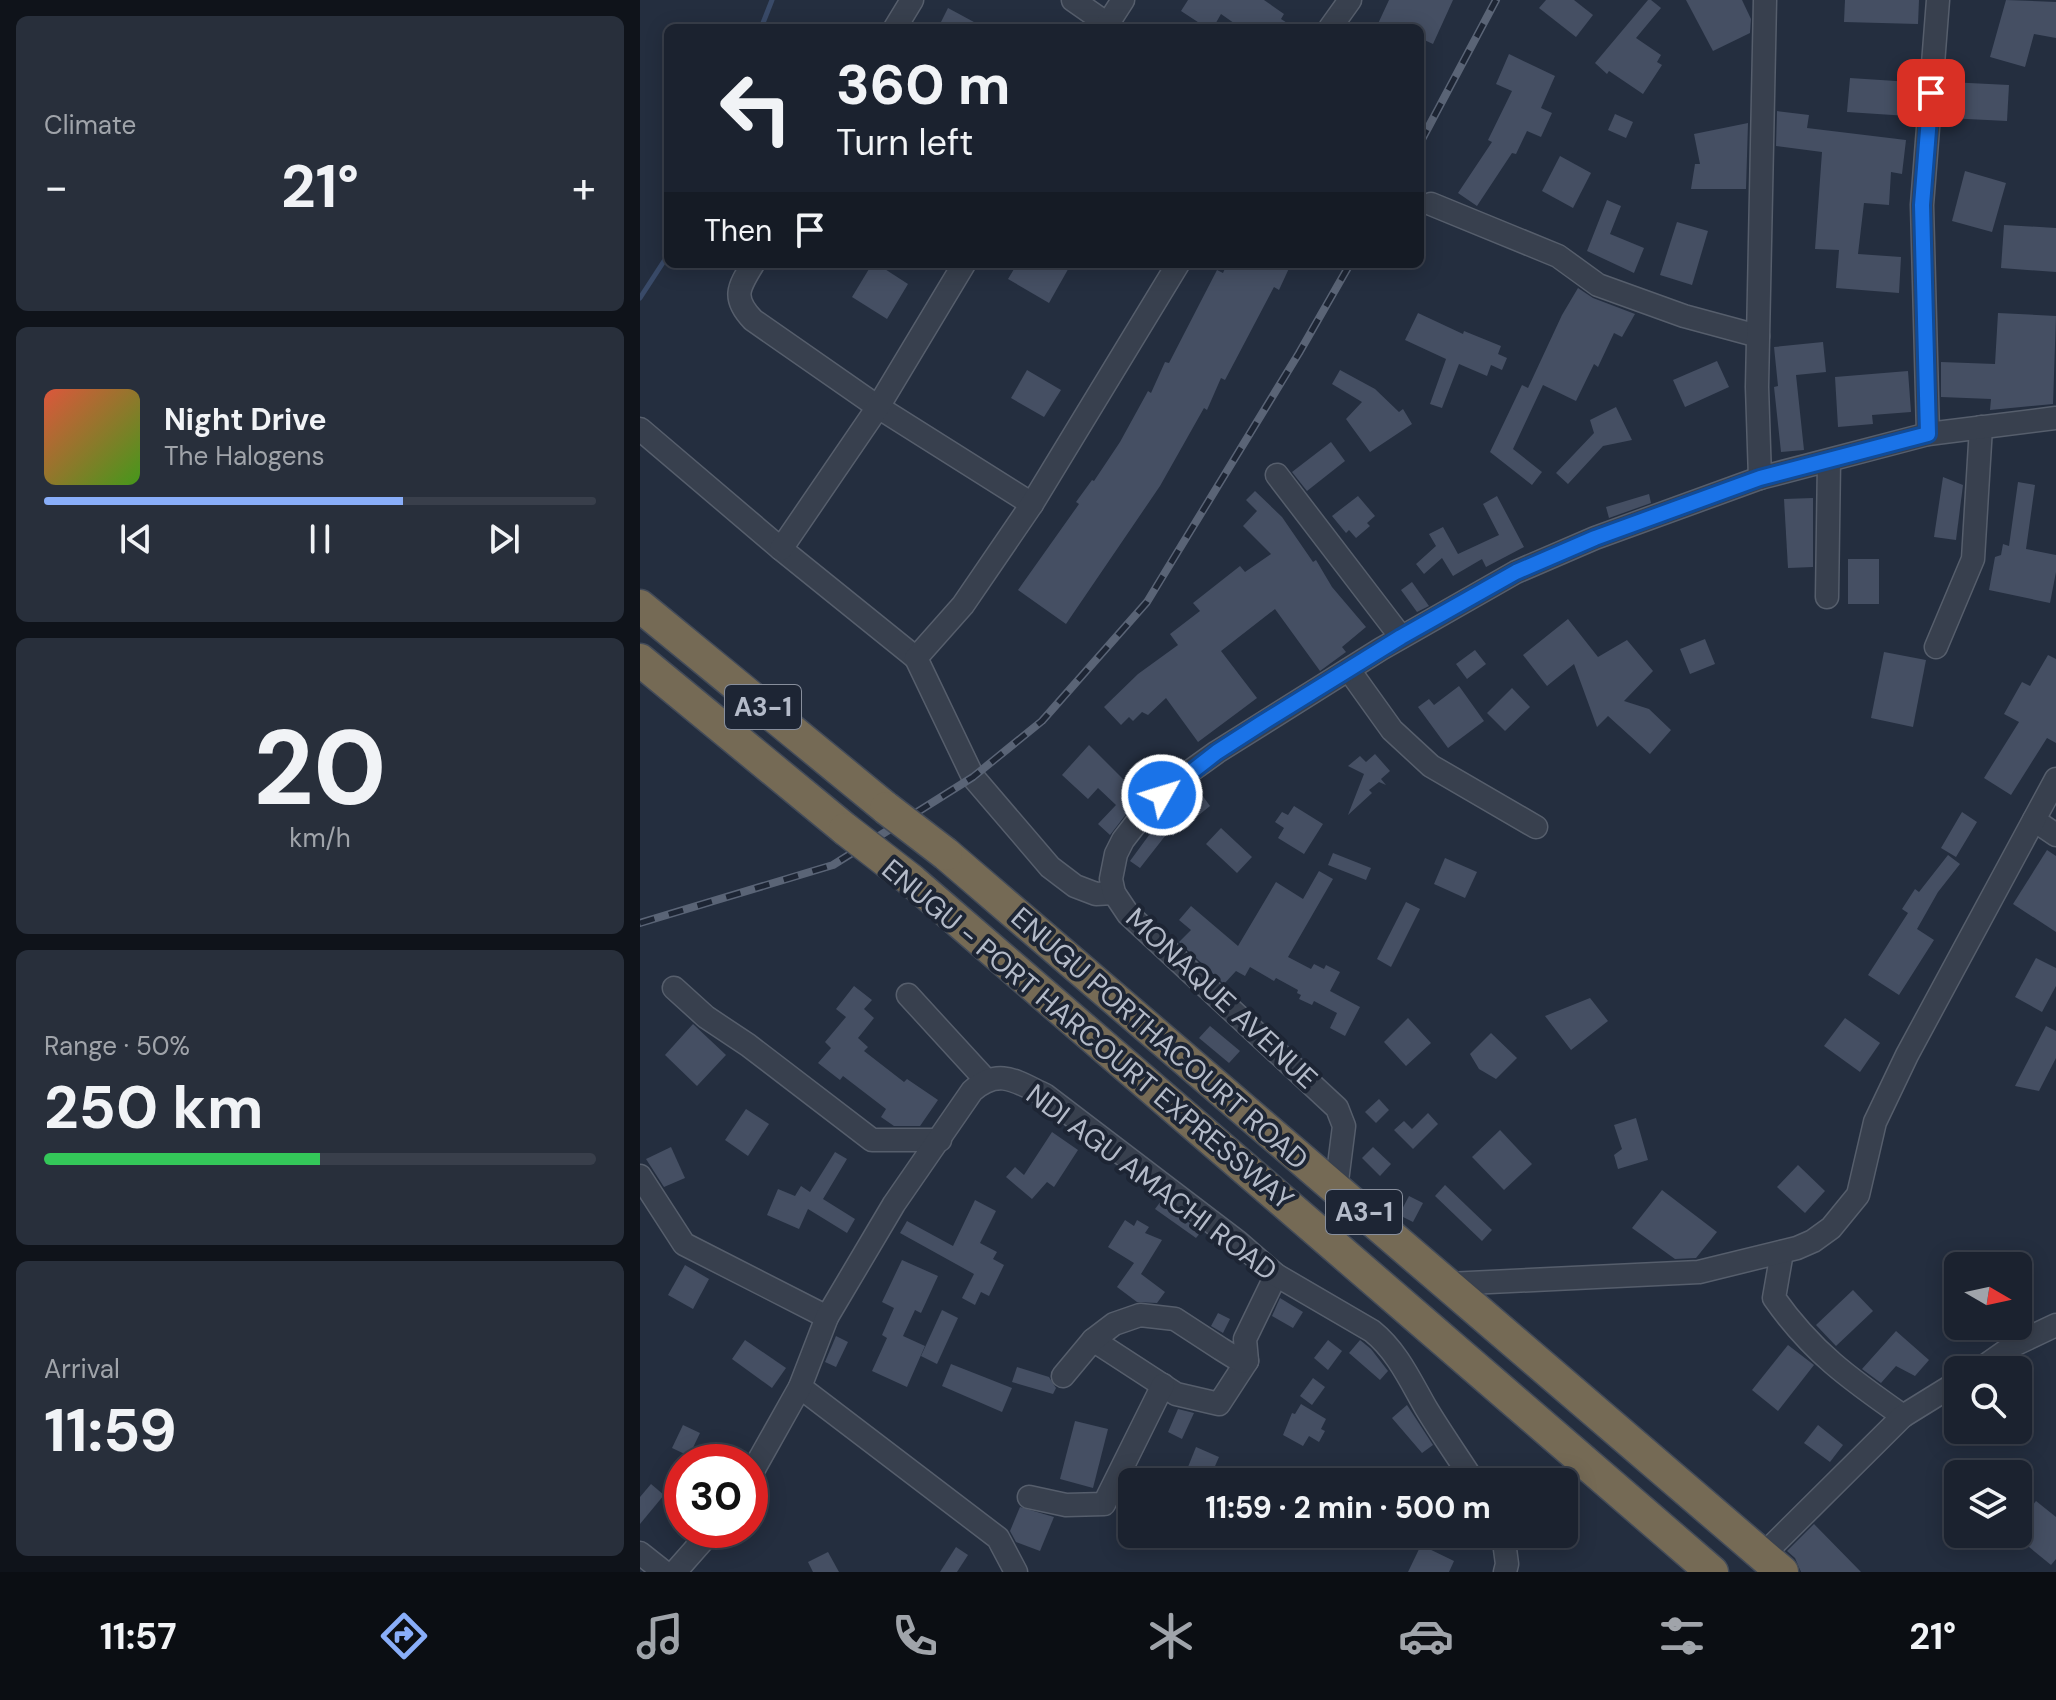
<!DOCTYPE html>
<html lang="en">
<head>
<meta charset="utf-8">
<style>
  :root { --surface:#1b222f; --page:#282f3b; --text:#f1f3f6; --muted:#a0a4aa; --line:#393f4b; --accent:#89aef9 }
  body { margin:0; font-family:"DM Sans",sans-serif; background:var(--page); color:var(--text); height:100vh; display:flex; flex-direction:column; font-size:30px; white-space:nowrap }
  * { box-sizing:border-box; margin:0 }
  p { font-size:26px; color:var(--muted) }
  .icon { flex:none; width:44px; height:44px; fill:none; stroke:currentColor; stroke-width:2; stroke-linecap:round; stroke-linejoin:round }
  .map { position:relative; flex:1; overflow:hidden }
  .side { display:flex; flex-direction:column; gap:16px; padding:16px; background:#0f131a; width:640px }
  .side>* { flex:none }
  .hud { position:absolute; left:24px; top:24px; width:760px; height:244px; border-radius:12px; box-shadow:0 4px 20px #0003,0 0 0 2px var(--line); background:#1b222f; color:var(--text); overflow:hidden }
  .needle { width:52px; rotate:99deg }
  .tools { position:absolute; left:1304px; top:1252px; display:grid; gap:16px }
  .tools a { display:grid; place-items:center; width:88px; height:88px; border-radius:12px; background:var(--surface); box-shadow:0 4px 20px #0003,0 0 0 2px var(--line); font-size:40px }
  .speed { position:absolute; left:24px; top:1444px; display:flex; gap:16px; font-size:40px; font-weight:700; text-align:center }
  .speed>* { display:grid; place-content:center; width:104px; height:104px; border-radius:50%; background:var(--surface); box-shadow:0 4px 20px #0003,0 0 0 2px var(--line); line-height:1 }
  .speed .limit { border:12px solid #d22; background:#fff; color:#111 }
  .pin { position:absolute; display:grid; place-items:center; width:68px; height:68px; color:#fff; margin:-34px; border-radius:16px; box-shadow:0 4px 12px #0006 }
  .me { position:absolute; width:88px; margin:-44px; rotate:51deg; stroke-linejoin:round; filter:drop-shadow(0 0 6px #0008) }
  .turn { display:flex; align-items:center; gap:28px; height:168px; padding:0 40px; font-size:36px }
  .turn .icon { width:104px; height:104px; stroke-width:2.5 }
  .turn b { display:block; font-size:56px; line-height:68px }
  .then { display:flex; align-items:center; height:76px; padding:0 40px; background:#0003; gap:16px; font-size:30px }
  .big { font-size:60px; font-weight:700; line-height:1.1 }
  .side .tile { flex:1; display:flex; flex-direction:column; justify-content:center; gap:12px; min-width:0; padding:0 28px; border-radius:12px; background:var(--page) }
  .side .dial { align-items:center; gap:0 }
  .dial b { font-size:104px; line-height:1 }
  .song { display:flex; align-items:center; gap:24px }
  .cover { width:96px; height:96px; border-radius:12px; background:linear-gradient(135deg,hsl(10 70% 55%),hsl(100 70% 35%)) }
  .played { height:8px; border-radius:4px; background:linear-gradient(90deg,var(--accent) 65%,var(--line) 65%) }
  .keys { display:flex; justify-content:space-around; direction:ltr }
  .heat { display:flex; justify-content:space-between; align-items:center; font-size:44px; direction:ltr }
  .charge { height:12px; border-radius:6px; background:linear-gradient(90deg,#34c759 50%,var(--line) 0) }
  .trip { position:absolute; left:478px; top:1468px; width:460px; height:80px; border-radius:12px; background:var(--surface); box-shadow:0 4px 20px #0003,0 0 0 2px var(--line); font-weight:700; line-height:80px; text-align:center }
  .dock { display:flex; height:128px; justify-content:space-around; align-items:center; background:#0b0e13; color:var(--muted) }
  .dock .icon { width:56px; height:56px }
  .dock .selected { color:var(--accent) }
  .dock b { font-size:36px; color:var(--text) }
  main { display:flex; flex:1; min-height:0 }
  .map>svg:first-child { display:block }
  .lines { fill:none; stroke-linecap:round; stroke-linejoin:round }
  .stream { stroke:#394a68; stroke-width:5 }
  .building { fill:#454f63 }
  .minor-casing { stroke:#565e6c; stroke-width:25 }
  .highway-casing { stroke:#434b59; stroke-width:35 }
  .minor { stroke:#38404e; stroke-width:22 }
  .highway { stroke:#756a55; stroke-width:32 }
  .rail-casing { stroke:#5a6476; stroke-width:8 }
  .rail { stroke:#1d2534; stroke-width:5; stroke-dasharray:15; stroke-linecap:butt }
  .highway-bridge-casing { stroke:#434b59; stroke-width:35; stroke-linecap:butt }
  .highway-bridge { stroke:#756a55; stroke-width:32 }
  .route-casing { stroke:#114b97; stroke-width:20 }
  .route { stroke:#1a73e8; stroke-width:14 }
  .labels { text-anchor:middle; stroke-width:8; stroke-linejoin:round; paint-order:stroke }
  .shield { fill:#1d2534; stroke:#878e9c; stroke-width:2 }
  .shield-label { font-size:26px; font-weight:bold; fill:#b4bbc9 }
  .street-label { font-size:28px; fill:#b4bbc9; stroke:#1d2534 }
</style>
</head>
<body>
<main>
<section class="side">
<div class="tile"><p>Climate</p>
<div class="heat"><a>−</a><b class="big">21°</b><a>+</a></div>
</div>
<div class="tile">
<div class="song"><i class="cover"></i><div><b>Night Drive</b><p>The Halogens</p></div></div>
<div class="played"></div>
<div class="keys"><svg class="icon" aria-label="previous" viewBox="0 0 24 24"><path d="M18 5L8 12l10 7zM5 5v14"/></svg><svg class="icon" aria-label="pause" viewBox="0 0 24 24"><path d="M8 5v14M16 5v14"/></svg><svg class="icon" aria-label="next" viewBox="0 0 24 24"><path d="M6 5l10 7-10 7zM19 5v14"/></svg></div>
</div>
<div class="tile dial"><b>20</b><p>km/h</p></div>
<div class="tile"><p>Range · 50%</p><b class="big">250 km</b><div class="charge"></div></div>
<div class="tile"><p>Arrival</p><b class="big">11:59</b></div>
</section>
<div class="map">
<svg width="1416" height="1572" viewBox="0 0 1416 1572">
  <rect width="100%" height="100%" fill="#242e3f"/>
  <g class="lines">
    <g class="stream">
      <path d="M121,28L132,0"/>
      <path d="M0,298L28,255"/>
    </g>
  </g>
  <g class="building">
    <path d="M548,0H624L644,14L641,19L655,28H601L581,14L573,28H567L541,11Z"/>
    <path d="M749,0H813L793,44L780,38V28H736Z"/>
    <path d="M906,0H934L953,15L936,37L899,8Z"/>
    <path d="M1008,0H1011L1021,8L996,38L1021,55L1017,62L1022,65L1003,94L969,71L967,74L955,63Z"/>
    <path d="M1046,0H1102L1111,19L1110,33L1073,51Z"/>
    <path d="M1205,0H1279L1278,24L1204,22Z"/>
    <path d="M1366,0L1416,2V38L1394,34L1385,67L1350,57Z"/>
    <path d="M308,8L345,28H298Z"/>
    <path d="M869,54L915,76L901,108L912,113L901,137L887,131L876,154L872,153L837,206L818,193L852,142L848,140L872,91L856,84Z"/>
    <path d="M1210,78L1271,82L1268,116L1207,112Z"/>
    <path d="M1309,82L1369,85L1367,121L1307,118Z"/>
    <path d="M1137,111L1169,115L1167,128L1266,140L1262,174L1251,172L1249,205L1224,203L1218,254L1261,257L1259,293L1196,288L1199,250L1175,249L1182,152L1136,146Z"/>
    <path d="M975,114L993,122L986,138L968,130Z"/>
    <path d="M1108,123L1106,189H1051L1055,164H1060L1054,134Z"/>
    <path d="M920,156L951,173L933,208L902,191Z"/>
    <path d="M1325,171L1366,183L1352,232L1312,221Z"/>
    <path d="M967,200L981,206L970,234L1004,248L994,273L947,251Z"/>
    <path d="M1037,222L1068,231L1052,285L1020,275Z"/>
    <path d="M1364,225L1416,228V272L1361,268Z"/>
    <path d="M232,264H237L268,284L247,319L212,297Z"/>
    <path d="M377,264H431L409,303L368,279Z"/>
    <path d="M587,264H651L639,290L634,287L585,380L581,378L567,410L564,408L520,486L426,624L378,590L439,504L436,502L452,480L454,481L480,442L508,391L511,393L525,362L529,363L577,270L583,273Z"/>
    <path d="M938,288L953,298L995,314L982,337L974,333L958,367L954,364L936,401L903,385L873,449L902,472L892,485L850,452L882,385L888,388L922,315Z"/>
    <path d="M778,313L823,334L824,331L861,346L858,354L867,358L862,370L851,365L847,376L819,364L802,408L790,404L806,359L765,340Z"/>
    <path d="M1358,313L1416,316L1413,404L1350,410L1351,399L1301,397V362L1355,364Z"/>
    <path d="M1183,342L1186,372L1156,375L1164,450L1141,452L1134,387L1138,386L1134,347Z"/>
    <path d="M1077,361L1089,387L1045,407L1033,380Z"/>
    <path d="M387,370L421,390L404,417L371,398Z"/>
    <path d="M700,370L735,389L759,412L763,409L772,424L730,452L706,419L722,402L692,384Z"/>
    <path d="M1268,371L1271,412L1232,415L1233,424L1198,427L1195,377Z"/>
    <path d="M976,407L992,440L963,446L928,484L916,473L954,433L950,420Z"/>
    <path d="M691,442L705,461L667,491L652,472Z"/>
    <path d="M1303,477L1323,485L1316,540L1294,537Z"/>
    <path d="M1378,482L1395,485L1386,549L1416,555V572L1410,603L1349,590L1355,557L1361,555L1363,544L1369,546Z"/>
    <path d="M615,491L642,517L673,562L676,560L692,587L726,627L702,647L706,652L680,671L635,609L581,651L617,698L597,713L558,742L526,698L508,715L502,712L493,721L489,717L481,725L464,707L498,674L538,645L530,634L560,611L553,603L600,566L605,572L631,554L603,526L617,511L606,500Z"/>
    <path d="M1009,494L1011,503L969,518L966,507Z"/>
    <path d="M718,496L735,516L727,523L730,526L716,538L709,530L706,533L692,516Z"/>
    <path d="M857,496L884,547L846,567L842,559L813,576L802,558L784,574L776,564L796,546L789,534L803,527L818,554L859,535L843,504Z"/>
    <path d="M1173,498V567L1148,568L1144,499Z"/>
    <rect x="1208" y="559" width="31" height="45"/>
    <path d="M772,582L789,606L777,612L761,590Z"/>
    <path d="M928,619L958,657L987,640L1013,671L984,701L1009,709L1031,730L1010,754L968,716L957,727L934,664L907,686L883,655Z"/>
    <path d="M1065,639L1075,664L1050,674L1040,649Z"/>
    <path d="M835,650L846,664L827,679L816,664Z"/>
    <path d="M1244,652L1286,660L1273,727L1231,718Z"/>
    <path d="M1408,655L1416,659V743L1407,738L1371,795L1344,778L1379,722L1364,714L1382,682L1390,686Z"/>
    <path d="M819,686L844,721L808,748L778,707L789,699L794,705Z"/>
    <path d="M872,688L890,707L865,731L847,713Z"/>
    <path d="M449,745L500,796L470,835L458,824L476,805L458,788L448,799L422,775Z"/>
    <path d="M735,754L750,771L741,779L746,785L739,782L729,790L732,793L708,815L724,774L708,766L720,756L726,762Z"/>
    <path d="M562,795L570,806L533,836L529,831L500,868L490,861L512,831L514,833Z"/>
    <path d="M654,806L683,824L664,854L638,838L644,828L635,822L642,812L648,815Z"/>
    <path d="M1322,812L1337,822L1316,857L1301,848Z"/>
    <path d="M581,828L612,857L597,873L566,844Z"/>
    <path d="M1407,850L1416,856V932L1373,904Z"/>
    <path d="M693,853L731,868L726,880L688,865Z"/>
    <path d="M1308,855L1320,864L1298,892L1277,929L1294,940L1259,995L1228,975L1268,913L1262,909L1275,889L1279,892Z"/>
    <path d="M805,858L837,872L825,898L794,884Z"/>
    <path d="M679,871L693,879L648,957L671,969L674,964L684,969L686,965L700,972L690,991L720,1007L705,1036L690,1028L697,1013L674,1001L672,1005L659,999L661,995L657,993L658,990L636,978L634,981L610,967L605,976L596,971L584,984L539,942L551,930L539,920L551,906L598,946L636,882L663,899Z"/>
    <path d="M766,902L780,909L751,967L737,959Z"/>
    <path d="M1396,958L1416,968V986L1402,1012L1375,997Z"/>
    <path d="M214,986L232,1000L224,1009L234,1018L218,1038L228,1047L224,1051L264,1082L267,1079L298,1100L280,1126H254L241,1117L246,1109L203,1076L200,1080L178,1063L191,1048L185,1042L206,1017L196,1009Z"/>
    <path d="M950,998L968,1021L931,1050L905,1016Z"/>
    <path d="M768,1018L791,1043L766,1066L744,1042Z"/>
    <path d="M1205,1018L1240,1043L1220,1072L1184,1046Z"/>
    <path d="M53,1024L86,1055L57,1086L25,1055Z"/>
    <path d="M570,1026L600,1051L589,1063L559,1038Z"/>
    <path d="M1406,1026L1416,1031V1058L1399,1091L1375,1086Z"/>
    <path d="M851,1033L877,1058L856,1079L839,1069L830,1054Z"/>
    <path d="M739,1099L749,1110L736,1123L725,1112Z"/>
    <path d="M106,1109L129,1124L108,1156L85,1140Z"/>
    <path d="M788,1113L798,1124L773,1149L754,1130L764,1121L772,1129Z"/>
    <path d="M996,1118L1008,1160L978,1169L974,1155L982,1149L974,1125Z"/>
    <path d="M860,1130L892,1164L864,1190L832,1157Z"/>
    <path d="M412,1132L438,1150L414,1187L407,1182L392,1199L366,1177L375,1167L384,1175Z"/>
    <path d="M31,1147L45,1178L24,1187L6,1159Z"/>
    <path d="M733,1147L751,1164L740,1176L722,1158Z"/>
    <path d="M195,1152L207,1159L183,1199L215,1219L207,1233L168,1209L159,1229L127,1215L138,1189L155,1196L161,1186L170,1192Z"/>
    <path d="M1158,1165L1185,1191L1165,1213L1137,1187Z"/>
    <path d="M805,1185L852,1230L842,1241L795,1196Z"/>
    <path d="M1022,1190L1077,1232L1056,1258L1035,1259L992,1228Z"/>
    <path d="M769,1196L783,1203L773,1222L759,1215Z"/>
    <path d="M335,1200L356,1211L340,1243L357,1252L353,1259L364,1265L349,1296L341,1292L335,1305L322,1298L334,1274L260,1233L267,1221L313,1246Z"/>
    <path d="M521,1201L561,1232L556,1238L515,1209Z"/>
    <path d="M485,1220L494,1226L497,1220L509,1227L505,1233L522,1240L501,1274L525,1292L517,1303L497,1302L477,1287L494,1263L468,1247Z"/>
    <path d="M262,1260L298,1276L281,1313L275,1310L263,1336L285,1346L267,1387L232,1371L247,1338L242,1335L254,1308L242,1302Z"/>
    <path d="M45,1265L69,1279L53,1309L28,1295Z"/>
    <path d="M1213,1290L1233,1311L1196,1346L1176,1325Z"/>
    <path d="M640,1298L663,1312L653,1328L632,1316Z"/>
    <path d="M302,1310L318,1318L297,1364L281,1356Z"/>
    <path d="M578,1313L590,1319L583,1333L571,1326Z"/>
    <path d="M1256,1331L1289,1360L1275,1376L1256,1366L1241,1383L1222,1369Z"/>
    <path d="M196,1336L208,1342L196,1367L185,1362Z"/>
    <path d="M105,1340L146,1368L132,1388L92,1359Z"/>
    <path d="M688,1340L702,1351L688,1370L674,1358Z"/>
    <path d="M720,1340L731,1349L748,1371L740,1380L709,1353Z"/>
    <path d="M1148,1345L1174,1365L1138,1411L1112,1390Z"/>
    <path d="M311,1364L372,1388L362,1412L302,1386Z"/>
    <path d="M377,1367L409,1377L416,1388L413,1394L372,1382Z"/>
    <path d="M673,1378L685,1387L672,1405L660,1396Z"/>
    <path d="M661,1404L686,1419L681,1429L685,1431L679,1442L669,1436L663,1446L643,1435L652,1413L655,1414Z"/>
    <path d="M767,1405L793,1445L782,1453L752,1418Z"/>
    <path d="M538,1409L554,1413L542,1439L528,1432Z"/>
    <path d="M435,1421L468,1429L453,1488L420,1479Z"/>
    <path d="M43,1425L60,1433L49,1456L32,1448Z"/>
    <path d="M1178,1425L1203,1445L1190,1462L1164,1443Z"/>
    <path d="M556,1447L579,1457L568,1482L546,1472Z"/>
    <path d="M11,1484L24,1495L0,1524V1497Z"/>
    <path d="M1396,1501L1416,1517V1559L1411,1565L1378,1538V1523Z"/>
    <path d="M380,1507L414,1517L400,1551L376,1542L370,1531Z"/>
    <path d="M1174,1524L1221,1572H1161L1155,1558L1147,1551Z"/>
    <path d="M781,1545L814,1561L809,1572H768Z"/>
    <path d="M316,1547L328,1555L317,1572H300Z"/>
    <path d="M188,1552L199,1572H173L168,1562Z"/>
  </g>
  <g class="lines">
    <g class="minor-casing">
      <g id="minor">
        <path d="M433,0L473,28"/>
        <path d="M255,28L272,0"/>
        <path d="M465,28L483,0"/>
        <path d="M690,28L710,0"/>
        <path d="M791,204L918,256L958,285L1044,316L1118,336"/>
        <path d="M113,264C98,288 92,298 113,320L238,407L392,504"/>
        <path d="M0,429L141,549L276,658"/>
        <path d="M1288,434L1282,205L1298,0"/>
        <path d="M637,475L761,637"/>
        <path d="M1120,478L1117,387L1125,0"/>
        <path d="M141,549L238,407L324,264"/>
        <path d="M1187,597L1189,461"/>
        <path d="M1296,647L1333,559L1341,427"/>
        <path d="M709,670L752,730L791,766L896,827"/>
        <path d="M1394,820L1416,835"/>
        <path d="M474,893L456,894L435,886L410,867L333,777L276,658L323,605L392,504L538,264"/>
        <path d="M34,988L66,1017L108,1045L232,1140H300"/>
        <path d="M268,995L345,1079"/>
        <path d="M0,1176L44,1244L187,1317"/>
        <path d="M696,1189L704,1126L697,1108L488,914L474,893L471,879L476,854L483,840L507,809L538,780L577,752L741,649L876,572L955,538L1120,478L1288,434L1416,418"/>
        <path d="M1142,1252L1134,1298C1172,1352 1210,1379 1263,1416"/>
        <path d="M808,1284L1059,1272L1157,1248L1173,1241L1191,1228L1218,1195L1235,1122L1267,1055L1416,779"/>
        <path d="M453,1340L536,1394L579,1404L607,1361"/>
        <path d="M1339,1370L1376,1344L1416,1325"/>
        <path d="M423,1376L453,1340L474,1324L500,1315L535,1319L581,1349L602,1362L607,1361L605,1339L636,1275"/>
        <path d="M160,1387L358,1538L376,1572"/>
        <path d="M110,1476L160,1387L187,1317L254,1204L332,1091C359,1067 377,1082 405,1095L598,1242L636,1275L732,1331C757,1351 770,1380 786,1408C801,1433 818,1457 834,1482"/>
        <path d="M389,1497L426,1505L464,1504L523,1385"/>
        <path d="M863,1534L867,1564L865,1572"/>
        <path d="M0,1553L24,1572"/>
        <path d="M1123,1555L1263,1416L1318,1382"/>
        <path d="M35,1572L72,1530"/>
      </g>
    </g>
    <g class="highway-casing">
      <g id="highway">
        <path d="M0,606L246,808"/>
        <path d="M0,660L205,829"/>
        <path d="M306,854L1142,1572"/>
        <path d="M271,880L1072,1572"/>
      </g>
    </g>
    <use href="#minor" class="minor"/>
    <use href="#highway" class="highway"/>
    <g class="rail-casing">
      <g id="rail">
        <path d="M780,143L856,0"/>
        <path d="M0,923L193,865L333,777L402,721L507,602L659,353L710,264"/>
      </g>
    </g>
    <use href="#rail" class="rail"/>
    <g class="highway-bridge-casing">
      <g id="highway-bridge">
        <path d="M246,808L306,854"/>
        <path d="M205,829L271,880"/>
      </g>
    </g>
    <use href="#highway-bridge" class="highway-bridge"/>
  </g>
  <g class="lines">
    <g class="route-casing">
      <path id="route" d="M522,795L577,752L622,723L761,637L876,572L955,538L1120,478L1288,434L1282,205L1291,93"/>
    </g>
    <use href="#route" class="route"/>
  </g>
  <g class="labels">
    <g class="shield">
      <rect x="85" y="685" width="76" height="44" rx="6"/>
      <rect x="686" y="1190" width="76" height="44" rx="6"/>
    </g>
    <g class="shield-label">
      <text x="123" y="716">A3-1</text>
      <text x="724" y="1221">A3-1</text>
    </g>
    <g class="street-label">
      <text transform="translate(582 998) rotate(43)" y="10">MONAQUE AVENUE</text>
      <text transform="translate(448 1034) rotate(40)" y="10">ENUGU - PORT HARCOURT EXPRESSWAY</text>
      <text transform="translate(520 1038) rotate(41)" y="10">ENUGU PORTHACOURT ROAD</text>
      <text transform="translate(512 1182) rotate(37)" y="10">NDI AGU AMACHI ROAD</text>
    </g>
  </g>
</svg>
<div class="tools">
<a><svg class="needle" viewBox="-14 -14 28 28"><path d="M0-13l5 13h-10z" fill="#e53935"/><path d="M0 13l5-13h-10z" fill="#a0a4aa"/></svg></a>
<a><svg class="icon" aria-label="search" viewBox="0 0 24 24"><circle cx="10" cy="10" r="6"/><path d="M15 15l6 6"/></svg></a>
<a><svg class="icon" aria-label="layers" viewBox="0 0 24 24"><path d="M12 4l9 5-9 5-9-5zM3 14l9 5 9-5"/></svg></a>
</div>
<div class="speed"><div class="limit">30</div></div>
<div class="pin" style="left:1291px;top:93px;background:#d93025"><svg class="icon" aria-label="arrive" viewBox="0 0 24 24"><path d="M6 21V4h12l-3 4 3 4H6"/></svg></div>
<svg class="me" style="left:522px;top:795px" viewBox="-20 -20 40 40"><circle r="17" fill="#1a73e8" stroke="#fff" stroke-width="3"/><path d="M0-11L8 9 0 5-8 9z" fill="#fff"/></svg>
<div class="trip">11:59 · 2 min · 500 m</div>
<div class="hud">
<div class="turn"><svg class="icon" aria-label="left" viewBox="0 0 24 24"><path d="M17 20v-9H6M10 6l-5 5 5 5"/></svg><div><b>360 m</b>Turn left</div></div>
<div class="then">Then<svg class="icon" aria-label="arrive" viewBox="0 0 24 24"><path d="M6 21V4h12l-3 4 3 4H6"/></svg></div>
</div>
</div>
</main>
<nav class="dock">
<b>11:57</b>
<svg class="icon selected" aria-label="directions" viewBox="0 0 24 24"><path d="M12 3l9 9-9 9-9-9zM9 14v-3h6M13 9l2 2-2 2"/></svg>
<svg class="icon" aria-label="music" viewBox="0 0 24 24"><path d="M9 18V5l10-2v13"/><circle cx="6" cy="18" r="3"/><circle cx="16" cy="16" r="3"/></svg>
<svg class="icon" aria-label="phone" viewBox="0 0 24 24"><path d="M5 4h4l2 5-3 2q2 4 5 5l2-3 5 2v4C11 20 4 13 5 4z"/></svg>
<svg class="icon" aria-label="climate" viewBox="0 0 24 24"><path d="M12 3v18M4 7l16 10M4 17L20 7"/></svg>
<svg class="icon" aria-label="car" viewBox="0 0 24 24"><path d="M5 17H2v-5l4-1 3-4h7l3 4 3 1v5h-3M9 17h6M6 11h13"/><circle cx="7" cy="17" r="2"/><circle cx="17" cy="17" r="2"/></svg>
<svg class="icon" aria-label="filters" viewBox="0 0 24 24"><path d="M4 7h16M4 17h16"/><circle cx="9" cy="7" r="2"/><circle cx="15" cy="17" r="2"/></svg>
<b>21°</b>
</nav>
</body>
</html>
